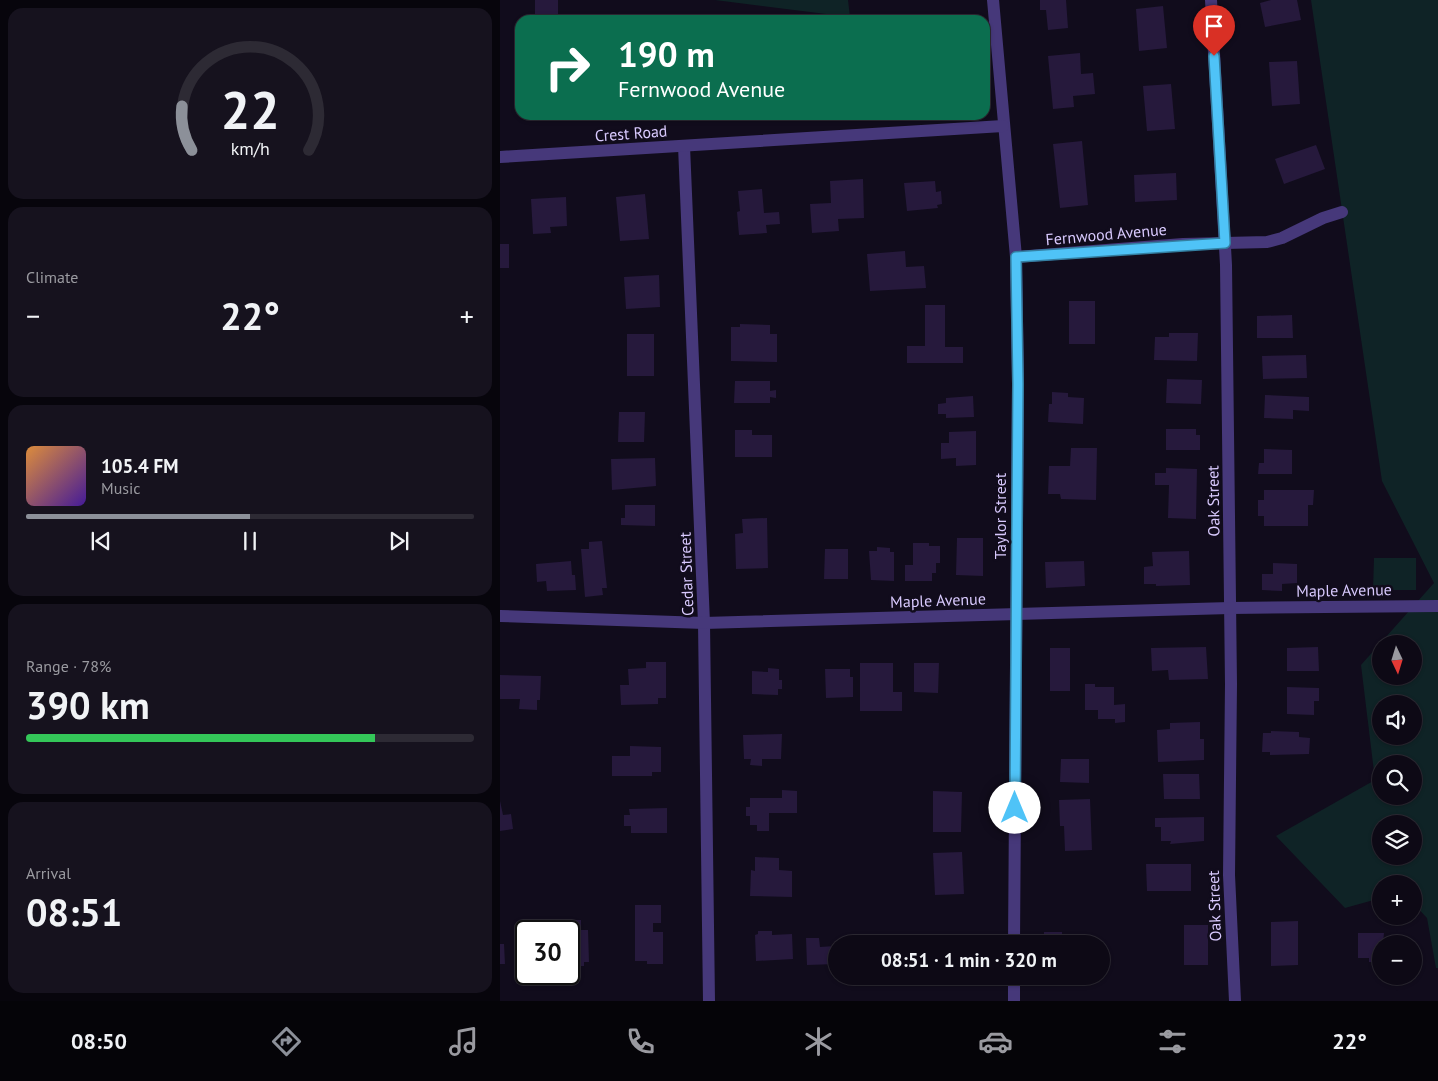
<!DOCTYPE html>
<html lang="en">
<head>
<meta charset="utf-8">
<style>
  :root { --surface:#0d0915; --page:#16121e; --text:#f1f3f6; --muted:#9a9aa0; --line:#2d2a34; --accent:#8c9099 }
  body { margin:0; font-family:"PT Sans",sans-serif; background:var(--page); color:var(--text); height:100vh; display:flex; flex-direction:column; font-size:19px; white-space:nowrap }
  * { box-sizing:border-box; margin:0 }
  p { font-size:16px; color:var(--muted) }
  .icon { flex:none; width:28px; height:28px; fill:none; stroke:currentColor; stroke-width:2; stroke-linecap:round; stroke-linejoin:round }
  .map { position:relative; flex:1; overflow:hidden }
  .panel { display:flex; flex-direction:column; gap:8px; padding:8px; background:#07050c; width:500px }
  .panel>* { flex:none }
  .hud { position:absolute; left:15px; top:15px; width:475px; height:105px; border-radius:15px; box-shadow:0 1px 4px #0004,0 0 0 1px var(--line); background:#0b6e4f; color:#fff; overflow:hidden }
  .needle { width:32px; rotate:176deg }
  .tools { position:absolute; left:872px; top:635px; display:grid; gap:10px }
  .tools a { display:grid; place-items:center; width:50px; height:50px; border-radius:50%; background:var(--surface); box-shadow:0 1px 4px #0004,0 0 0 1px var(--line); font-size:25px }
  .speed { position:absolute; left:15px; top:920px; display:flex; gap:10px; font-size:25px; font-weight:700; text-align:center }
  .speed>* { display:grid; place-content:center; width:65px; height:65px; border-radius:50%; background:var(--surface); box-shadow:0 1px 4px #0004,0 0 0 1px var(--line); line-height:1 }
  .speed .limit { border:2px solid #111; border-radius:8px; background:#fff; color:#111 }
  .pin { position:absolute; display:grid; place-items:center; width:42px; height:42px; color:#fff; margin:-51px -21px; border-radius:50% 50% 50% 0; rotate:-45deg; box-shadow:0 0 5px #0007 }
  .pin .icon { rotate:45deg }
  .me { position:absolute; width:55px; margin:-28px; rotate:0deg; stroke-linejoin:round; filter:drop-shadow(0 0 4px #0008) }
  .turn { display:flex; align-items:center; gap:18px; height:105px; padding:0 20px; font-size:22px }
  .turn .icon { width:65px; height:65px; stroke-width:2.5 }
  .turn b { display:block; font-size:35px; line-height:42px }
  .big { font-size:38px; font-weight:600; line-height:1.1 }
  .panel .card { flex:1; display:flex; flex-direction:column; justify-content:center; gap:8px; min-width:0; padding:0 18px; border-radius:15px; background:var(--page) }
  .panel .dial { align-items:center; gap:0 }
  .dial svg { height:130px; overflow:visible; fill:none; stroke:var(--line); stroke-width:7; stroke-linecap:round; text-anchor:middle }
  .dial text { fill:var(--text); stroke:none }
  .song { display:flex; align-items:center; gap:15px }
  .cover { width:60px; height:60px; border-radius:8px; background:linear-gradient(135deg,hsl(30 70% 55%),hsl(260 70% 35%)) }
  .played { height:5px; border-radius:2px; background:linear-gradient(90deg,var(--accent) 50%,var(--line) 50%) }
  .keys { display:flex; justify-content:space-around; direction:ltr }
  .heat { display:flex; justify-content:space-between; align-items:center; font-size:28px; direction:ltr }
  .charge { height:8px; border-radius:4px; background:linear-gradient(90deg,#34c759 78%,var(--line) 0) }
  .trip { position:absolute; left:328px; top:935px; width:282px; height:50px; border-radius:25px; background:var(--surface); box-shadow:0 1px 4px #0004,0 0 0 1px var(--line); font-weight:600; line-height:50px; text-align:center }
  .dock { display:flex; height:80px; justify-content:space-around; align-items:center; background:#050408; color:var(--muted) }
  .dock .icon { width:35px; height:35px }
  .dock .selected { color:var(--accent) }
  .dock b { font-size:22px; color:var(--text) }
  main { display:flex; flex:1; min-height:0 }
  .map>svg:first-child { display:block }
  .green { fill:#0f2326; fill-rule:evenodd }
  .building { fill:#26193c }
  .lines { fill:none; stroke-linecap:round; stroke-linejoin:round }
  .minor { stroke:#46387a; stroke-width:12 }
  .route-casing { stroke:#337fa1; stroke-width:12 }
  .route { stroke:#4fc3f7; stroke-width:9 }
  .labels { text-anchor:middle; stroke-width:5; stroke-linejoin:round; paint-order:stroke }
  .street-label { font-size:16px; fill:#d8c9fd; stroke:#110c1c }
</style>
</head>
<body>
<main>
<section class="panel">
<div class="card dial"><svg viewBox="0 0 100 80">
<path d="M14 69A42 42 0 1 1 86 69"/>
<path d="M14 69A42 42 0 0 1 8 42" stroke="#8c9099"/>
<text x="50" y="56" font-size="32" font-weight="700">22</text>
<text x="50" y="72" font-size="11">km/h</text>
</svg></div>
<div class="card"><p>Climate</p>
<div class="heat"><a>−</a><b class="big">22°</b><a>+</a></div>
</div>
<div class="card">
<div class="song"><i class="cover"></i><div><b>105.4 FM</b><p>Music</p></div></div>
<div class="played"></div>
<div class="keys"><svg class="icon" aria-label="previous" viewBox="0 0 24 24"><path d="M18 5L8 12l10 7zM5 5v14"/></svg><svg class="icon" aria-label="pause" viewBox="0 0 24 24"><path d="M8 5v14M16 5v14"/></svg><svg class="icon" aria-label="next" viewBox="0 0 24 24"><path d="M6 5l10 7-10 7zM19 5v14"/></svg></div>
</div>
<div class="card"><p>Range · 78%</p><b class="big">390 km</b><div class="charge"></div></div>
<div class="card"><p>Arrival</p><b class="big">08:51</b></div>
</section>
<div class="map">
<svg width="938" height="1001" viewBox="0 0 938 1001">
  <rect width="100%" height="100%" fill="#110c1c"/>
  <g class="green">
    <path d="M215,0H348L350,17Z"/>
    <path d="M811,0H938V968H936L927,918L914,904V884H881V898L845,908L776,836L875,780L861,665L934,583L882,481ZM881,644H914V676H881ZM881,704H914V736H881ZM881,764H914V796H881ZM881,824H914V856H881Z"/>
    <path d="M874,558H916V590H873Z"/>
  </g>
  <g class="building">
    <path d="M35,0H58V14L48,15V20H38V15H35Z"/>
    <path d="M540,0H566L568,28L548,30L546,10H540Z"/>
    <path d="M771,0H797L801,20L765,27L760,3Z"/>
    <path d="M663,6L667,48L639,51L636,9Z"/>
    <path d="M580,53L581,74L593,73L595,94L573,96L574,107L553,109L548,56Z"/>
    <path d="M797,61L800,104L772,106L769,62Z"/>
    <path d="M671,84L675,129L647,131L643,86Z"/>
    <path d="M27,115H59V116L27,119Z"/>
    <path d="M582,141L588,205L560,208L553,144Z"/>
    <path d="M816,145L825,169L784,184L775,159Z"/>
    <path d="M676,173L677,200L635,202L634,175Z"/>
    <path d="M363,179L364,218L338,219L339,231L312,233L310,204L331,203L330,181Z"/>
    <path d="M435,181L436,192L441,191L442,204L437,205L438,208L407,211L404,183Z"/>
    <path d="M262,189L264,213L279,212L280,224L266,225L267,233L239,235L237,212L240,211L238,191Z"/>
    <path d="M145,194L149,239L120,241L116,197Z"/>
    <path d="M66,197L67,226L50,227L51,233L33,234L31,199Z"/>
    <rect x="0" y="244" width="9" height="24"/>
    <path d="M405,251L406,267L424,266L426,288L370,291L367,254Z"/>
    <path d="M159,275L160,307L126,309L124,277Z"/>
    <rect x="569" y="301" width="26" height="43"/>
    <path d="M425,305H445V347H463V363H407V346H425Z"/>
    <path d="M792,315L793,338H757V316Z"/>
    <path d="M240,324L270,325V334H277V362L231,361V327H240Z"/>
    <path d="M669,333H698L697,361L654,360L655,337H669Z"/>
    <rect x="127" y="334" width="27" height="42"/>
    <path d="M806,355L807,378L763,379L762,356Z"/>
    <path d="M667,379L702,380L701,404L666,403Z"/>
    <path d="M235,381H270V391L276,390V398L270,397V403H234Z"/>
    <path d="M552,392L568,393V397L584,398L583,424L548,422L549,404H552Z"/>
    <path d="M765,395L809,397V411L793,410V419L764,418Z"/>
    <path d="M473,396L474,417L446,418V414H438V404L446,403V398Z"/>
    <path d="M119,412H145L144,442H118Z"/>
    <path d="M666,429H696V435H700V450H666Z"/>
    <path d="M235,430H252V435H272V457H235Z"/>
    <path d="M476,431V465L456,466V458L441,459V443H449V432Z"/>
    <path d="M571,448H597L596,500L561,499L560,494H548L549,466H570Z"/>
    <path d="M764,449L792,450V474H758L759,463H764Z"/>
    <path d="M155,458L156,486L112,490L111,459Z"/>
    <path d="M666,468L697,469L696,519L668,518L669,485H655V473H666Z"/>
    <path d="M764,490H814L813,505H808V526H764V516H758V500H764Z"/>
    <path d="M125,505H155V526L121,525V518H125Z"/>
    <path d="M267,518L268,568L236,569L235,534L243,533L242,519Z"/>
    <path d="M457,538H483V576L456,575Z"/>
    <path d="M102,541L107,588H102L103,595L85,597L81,549H89V542Z"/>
    <path d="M413,543H429V546H440V563H436V573H432V581H405V565H413Z"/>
    <path d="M377,547L390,548V552H394V581L371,580L369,551H377Z"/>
    <path d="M325,549H348V579H324Z"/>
    <path d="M689,551L690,585L656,586V584H644V567L653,566L652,552Z"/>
    <path d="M71,561L72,575H75L76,590L47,591L46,581L37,582L36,564Z"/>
    <path d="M584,561L585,586L546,588L545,562Z"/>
    <path d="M773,563L797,564V583L782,584V591L762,590V574H773Z"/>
    <path d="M706,647L708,679L669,680L668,670L652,671L651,648Z"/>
    <path d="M818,647L819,671H787V648Z"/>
    <rect x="550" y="648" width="20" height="43"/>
    <path d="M146,662H166V698H158V704L121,705L120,685H129L128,669L146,668Z"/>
    <path d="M360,663H393V692H402V711H360Z"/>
    <path d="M414,663H439L438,693L414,692Z"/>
    <path d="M268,668L279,669V680H282V689H278V695L252,694V671L268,672Z"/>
    <path d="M325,669H350V677H353V697L326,698Z"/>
    <path d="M0,675L41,676L40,700H37V710L19,709L20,699H0Z"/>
    <path d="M585,684H595V687H614V705L625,704V722L615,723V719H598V710H585Z"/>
    <path d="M787,687L819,688V701H814V715L787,714Z"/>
    <path d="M700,722V739H704V760L658,762L657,730L670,729V723Z"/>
    <path d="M771,731L799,732V737L810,738L809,754L770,755V752H762L763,733H771Z"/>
    <path d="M282,734L281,759H262V766L250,765L251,759H244L243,735Z"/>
    <path d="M130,746L161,747V772H152V776H112V756H130Z"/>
    <path d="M561,759H589V783L560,782Z"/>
    <path d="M663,774H699L700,799H664Z"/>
    <path d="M282,790L297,791V813H269V831H257V825H250V816H246V807H250V798H282Z"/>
    <path d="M433,791L462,792L461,832H433Z"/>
    <path d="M590,799L592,850L565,851L564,826H560L559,800Z"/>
    <path d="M0,801L3,815L11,814L13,829L0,831Z"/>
    <path d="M167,808V833H131V826H124V815H130L129,809Z"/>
    <path d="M704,817V841L670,844L671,841H661V827H655V818Z"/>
    <path d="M462,852L464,894L435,895L433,853Z"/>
    <path d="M255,857L279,858V870L292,871V897L250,896L251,870L255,871Z"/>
    <path d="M646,864H691V891H647Z"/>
    <path d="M135,905H161V923H153V932H163V964H147V961H135Z"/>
    <path d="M64,920H81V930H88L89,962H84V966H69V931H64Z"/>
    <path d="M798,921V965L771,966V922Z"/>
    <rect x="684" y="925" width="24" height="40"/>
    <path d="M258,931H272V935L292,934L293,959L256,961L255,935L258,934Z"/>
    <path d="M544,932H562V944H538V939H544Z"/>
    <path d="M858,933H884L881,962H869V958H858Z"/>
    <path d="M306,938H319L320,947L335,946L336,964L307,965Z"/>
    <rect x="444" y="941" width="34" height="3"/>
    <path d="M0,944H4L5,964H0Z"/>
    <path d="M538,976H562V979L538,978Z"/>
  </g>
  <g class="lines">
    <g class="minor">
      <path d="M493,0L516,257L518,384L514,944"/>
      <path d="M711,0L726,265L731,684L729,875L735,1001"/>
      <path d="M184,146L204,623L209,1001"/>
      <path d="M0,157L503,126"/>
      <path d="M516,257L683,244L767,242L782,238L823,218L842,212"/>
      <path d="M0,616L204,623L730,608L938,606"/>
      <path d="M514,1001V976"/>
    </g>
  </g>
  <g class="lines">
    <g class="route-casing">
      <path id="route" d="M515,808L518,384L516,257L725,243L714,56"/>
    </g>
    <use href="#route" class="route"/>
  </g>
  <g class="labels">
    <g class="street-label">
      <text transform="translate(131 133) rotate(-4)" y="6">Crest Road</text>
      <text transform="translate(606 234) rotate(-5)" y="6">Fernwood Avenue</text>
      <text transform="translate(713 501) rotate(-91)" y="6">Oak Street</text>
      <text transform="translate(500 516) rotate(-90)" y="6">Taylor Street</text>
      <text transform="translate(186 574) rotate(-92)" y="6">Cedar Street</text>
      <text transform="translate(844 590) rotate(-1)" y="6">Maple Avenue</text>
      <text transform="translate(438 600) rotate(-2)" y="6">Maple Avenue</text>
      <text transform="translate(714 906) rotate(-92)" y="6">Oak Street</text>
    </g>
  </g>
</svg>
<div class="tools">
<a><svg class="needle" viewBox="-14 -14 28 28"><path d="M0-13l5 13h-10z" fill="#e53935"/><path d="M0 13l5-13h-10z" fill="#9a9aa0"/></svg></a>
<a><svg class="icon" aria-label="sound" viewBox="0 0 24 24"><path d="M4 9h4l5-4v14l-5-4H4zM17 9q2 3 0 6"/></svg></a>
<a><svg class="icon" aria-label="search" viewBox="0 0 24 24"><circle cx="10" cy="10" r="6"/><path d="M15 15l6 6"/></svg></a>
<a><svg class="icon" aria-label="layers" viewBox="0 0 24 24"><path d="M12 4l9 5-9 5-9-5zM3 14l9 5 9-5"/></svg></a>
<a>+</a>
<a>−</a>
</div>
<div class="speed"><div class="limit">30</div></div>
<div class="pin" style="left:714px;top:56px;background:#d93025"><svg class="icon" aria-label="arrive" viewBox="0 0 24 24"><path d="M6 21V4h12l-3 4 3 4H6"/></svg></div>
<svg class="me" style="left:515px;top:808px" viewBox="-20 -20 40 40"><circle r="19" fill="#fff"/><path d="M0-13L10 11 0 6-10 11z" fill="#4fc3f7"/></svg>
<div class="trip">08:51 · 1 min · 320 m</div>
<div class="hud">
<div class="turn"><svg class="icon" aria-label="right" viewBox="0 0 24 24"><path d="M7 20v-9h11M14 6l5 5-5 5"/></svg><div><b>190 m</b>Fernwood Avenue</div></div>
</div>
</div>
</main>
<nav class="dock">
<b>08:50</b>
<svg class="icon selected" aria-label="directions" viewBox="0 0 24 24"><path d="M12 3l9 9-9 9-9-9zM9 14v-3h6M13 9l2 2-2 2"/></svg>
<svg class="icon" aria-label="music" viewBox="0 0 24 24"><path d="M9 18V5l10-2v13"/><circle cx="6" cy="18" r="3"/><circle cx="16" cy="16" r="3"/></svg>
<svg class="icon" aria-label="phone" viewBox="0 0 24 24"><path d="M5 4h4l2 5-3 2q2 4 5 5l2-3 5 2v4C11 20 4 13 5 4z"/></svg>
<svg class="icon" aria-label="climate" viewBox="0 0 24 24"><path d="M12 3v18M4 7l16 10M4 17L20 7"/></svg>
<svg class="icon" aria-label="car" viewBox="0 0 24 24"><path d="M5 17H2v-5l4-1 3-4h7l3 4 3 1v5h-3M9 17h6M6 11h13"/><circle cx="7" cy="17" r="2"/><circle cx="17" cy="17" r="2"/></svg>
<svg class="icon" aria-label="filters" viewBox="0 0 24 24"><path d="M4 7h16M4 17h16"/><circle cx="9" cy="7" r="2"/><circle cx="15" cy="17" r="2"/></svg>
<b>22°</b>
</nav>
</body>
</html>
